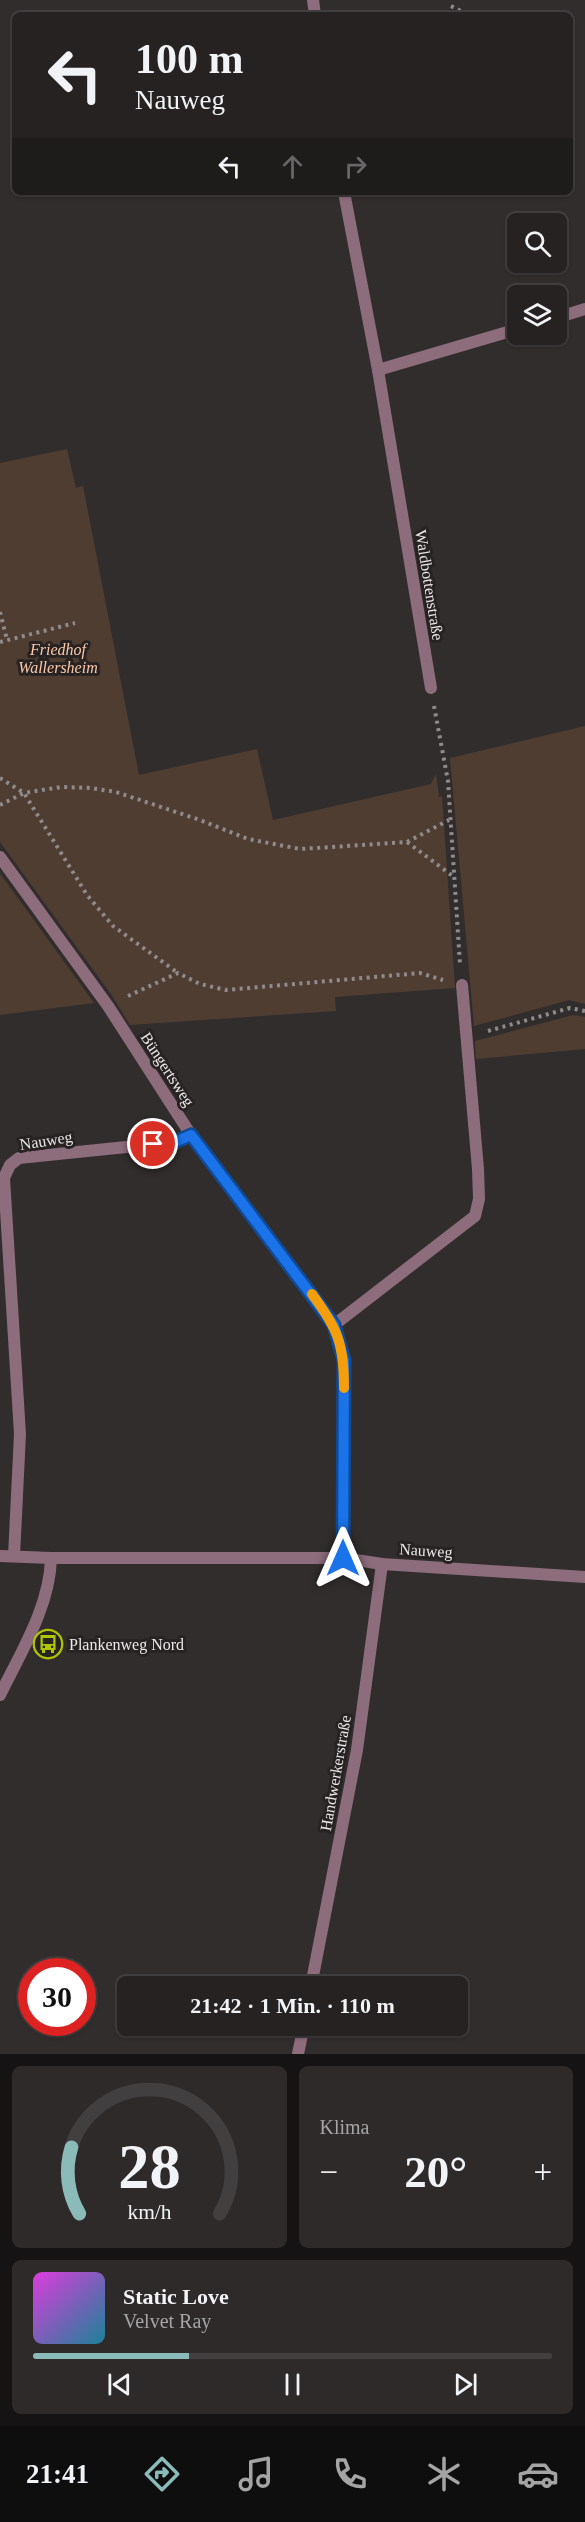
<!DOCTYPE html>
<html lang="de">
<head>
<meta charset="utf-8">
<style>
  :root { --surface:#262222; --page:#2e2a2a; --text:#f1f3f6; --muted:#a4a4a5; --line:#423f40; --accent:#8bbbb9 }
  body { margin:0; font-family:Georgia,serif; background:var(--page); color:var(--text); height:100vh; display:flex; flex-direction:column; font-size:22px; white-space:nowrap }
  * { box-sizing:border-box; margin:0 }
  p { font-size:20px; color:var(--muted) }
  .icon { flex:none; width:33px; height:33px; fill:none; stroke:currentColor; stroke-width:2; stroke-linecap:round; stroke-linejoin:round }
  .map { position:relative; height:2054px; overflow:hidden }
  .panel { display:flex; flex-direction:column; gap:12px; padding:12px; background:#151313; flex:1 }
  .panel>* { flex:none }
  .banner { position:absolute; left:12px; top:12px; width:561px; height:183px; border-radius:9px; box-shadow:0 2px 4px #0004,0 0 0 2px var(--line); background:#262222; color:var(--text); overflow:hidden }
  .controls { position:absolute; left:507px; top:213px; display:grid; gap:12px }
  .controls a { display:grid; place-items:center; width:60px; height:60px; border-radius:9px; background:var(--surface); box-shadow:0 2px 4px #0004,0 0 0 2px var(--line); font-size:30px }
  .speed { position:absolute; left:18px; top:1958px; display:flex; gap:12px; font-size:30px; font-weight:700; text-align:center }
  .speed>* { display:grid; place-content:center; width:78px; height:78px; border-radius:50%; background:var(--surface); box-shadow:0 2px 4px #0004,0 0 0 2px var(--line); line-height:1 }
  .speed .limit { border:9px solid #d22; background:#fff; color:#111 }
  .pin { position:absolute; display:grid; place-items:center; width:51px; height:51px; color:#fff; margin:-26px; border:3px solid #fff; border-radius:50%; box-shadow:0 2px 6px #0007 }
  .me { position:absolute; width:66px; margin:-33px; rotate:0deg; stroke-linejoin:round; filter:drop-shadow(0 0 4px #0008) }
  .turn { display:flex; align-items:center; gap:21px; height:126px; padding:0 24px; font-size:27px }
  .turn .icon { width:78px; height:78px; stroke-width:2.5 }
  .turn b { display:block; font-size:42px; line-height:51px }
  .lanes { display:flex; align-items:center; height:57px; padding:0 24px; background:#0003; justify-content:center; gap:30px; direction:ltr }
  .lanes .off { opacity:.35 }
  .big { font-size:45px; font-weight:600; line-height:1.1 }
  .panel .widget { flex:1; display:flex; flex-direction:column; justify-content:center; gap:9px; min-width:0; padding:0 21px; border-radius:9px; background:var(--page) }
  .panel .dial { align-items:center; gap:0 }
  .dial svg { height:156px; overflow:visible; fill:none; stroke:var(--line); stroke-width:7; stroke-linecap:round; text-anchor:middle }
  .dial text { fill:var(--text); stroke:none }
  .song { display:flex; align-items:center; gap:18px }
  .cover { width:72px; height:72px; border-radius:9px; background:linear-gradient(135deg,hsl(300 70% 55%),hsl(190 70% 35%)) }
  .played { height:6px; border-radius:3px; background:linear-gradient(90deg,var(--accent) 30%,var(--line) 30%) }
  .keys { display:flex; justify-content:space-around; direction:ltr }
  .heat { display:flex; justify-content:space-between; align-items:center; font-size:33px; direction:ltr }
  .panel .tiles { flex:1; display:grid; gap:12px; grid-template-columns:1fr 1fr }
  .widget:last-child { grid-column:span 2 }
  .trip { position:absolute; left:117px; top:1976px; width:351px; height:60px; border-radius:9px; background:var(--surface); box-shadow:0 2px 4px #0004,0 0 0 2px var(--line); font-weight:600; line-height:60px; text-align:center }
  .menu { display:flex; height:96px; justify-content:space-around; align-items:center; background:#0f0e0e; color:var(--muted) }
  .menu .icon { width:42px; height:42px }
  .menu .on { color:var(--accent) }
  .menu b { font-size:27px; color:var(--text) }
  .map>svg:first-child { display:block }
  .green { fill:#4f3d32 }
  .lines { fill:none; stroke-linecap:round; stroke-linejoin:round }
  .path { stroke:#8f8a8b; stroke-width:4; stroke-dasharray:3 4.5; stroke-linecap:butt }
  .service { stroke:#8d6c7c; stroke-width:12 }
  .minor { stroke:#8d6c7c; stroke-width:12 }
  .tertiary { stroke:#8d6c7c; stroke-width:12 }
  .route-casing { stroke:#114b97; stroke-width:15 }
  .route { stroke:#1a73e8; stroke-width:10 }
  .slow { stroke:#f59e0b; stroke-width:10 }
  .labels { text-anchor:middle; stroke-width:6; stroke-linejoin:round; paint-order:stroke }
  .street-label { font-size:16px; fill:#ece8e9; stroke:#282323 }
  .park-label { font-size:16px; font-style:italic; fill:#fbc7a8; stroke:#282323 }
  .poi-label { font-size:16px; fill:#ece8e9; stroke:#282323; text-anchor:start }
</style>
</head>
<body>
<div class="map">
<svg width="585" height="2054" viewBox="0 0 585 2054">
  <rect width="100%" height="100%" fill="#322d2d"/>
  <g class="green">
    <path d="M67,449L76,488L83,486L139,775L257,749L273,820L431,784L436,774L439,797L442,796L455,988L335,997L336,1011L130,1025L111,994L0,842V463Z"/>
    <path d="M585,726V1004L569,1000L474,1026L450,758Z"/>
    <path d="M0,874L7,883L94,1003L0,1015Z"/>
    <path d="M573,1015L585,1017V1049L476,1059L475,1041Z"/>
  </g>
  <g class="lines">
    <g class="path">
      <path d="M451,6L469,15"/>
      <path d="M0,612L7,640"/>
      <path d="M0,642L75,623"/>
      <path d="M434,706L448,781L460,964"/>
      <path d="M0,778L24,793L87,895L113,926L178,973"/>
      <path d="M0,805L24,793L61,787L91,788L116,792L200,820L248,839L300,849L407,842L449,820"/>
      <path d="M407,842L454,877"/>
      <path d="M128,996L178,973L200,984L226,990L420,973L443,980"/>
      <path d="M488,1031L570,1008L585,1011"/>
    </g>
    <path class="service" d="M462,985L478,1169"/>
    <g class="minor">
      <path d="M313,0L315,15"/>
      <path d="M344,192L378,370L431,688"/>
      <path d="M556,318L585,309"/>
      <path d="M378,370L518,329"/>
      <path d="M0,857L108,1006L191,1135L334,1325L344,1360L343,1558"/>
      <path d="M334,1325L475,1216L479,1199L478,1169"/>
      <path d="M14,1556L20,1434L4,1178L10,1165L19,1158L175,1142L191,1135"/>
      <path d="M0,1695C21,1652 50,1606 51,1558H343L382,1564L585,1577"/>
      <path d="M311,1986L357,1750L382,1564"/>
      <path d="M298,2054L304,2025"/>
    </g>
    <path class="tertiary" d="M0,1556L51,1558"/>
  </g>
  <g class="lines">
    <g class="route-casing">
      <path id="route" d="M153,1144L175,1142L191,1135L334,1325L344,1360L343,1558"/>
    </g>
    <use href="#route" class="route"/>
    <path class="slow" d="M312,1294C338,1329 344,1344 344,1388"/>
  </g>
  <defs>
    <g id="bus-ring" transform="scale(1.5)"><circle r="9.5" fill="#282323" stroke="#b0c501" stroke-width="1.5"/><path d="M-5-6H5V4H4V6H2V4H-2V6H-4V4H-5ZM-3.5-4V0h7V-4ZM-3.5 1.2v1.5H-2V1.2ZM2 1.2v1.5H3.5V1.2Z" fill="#b0c501"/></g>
  </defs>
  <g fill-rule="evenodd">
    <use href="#bus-ring" x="48" y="1644"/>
  </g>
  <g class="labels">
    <g class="street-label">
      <text transform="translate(430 585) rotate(81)" y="6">Waldbottenstraße</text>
      <text transform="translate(168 1069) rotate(57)" y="6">Büngertsweg</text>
      <text transform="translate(46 1140) rotate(-9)" y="6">Nauweg</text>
      <text transform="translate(426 1550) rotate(4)" y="6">Nauweg</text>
      <text transform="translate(335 1773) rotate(-80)" y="6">Handwerkerstraße</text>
    </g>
    <g class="park-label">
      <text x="58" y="655">Friedhof<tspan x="58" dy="18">Wallersheim</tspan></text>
    </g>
    <g class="poi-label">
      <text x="69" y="1650">Plankenweg Nord</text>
    </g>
  </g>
</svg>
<div class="controls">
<a><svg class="icon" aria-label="search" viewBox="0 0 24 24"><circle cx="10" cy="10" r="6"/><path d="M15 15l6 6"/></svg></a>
<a><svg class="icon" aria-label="layers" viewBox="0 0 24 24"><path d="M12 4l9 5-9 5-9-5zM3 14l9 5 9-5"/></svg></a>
</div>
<div class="speed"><div class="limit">30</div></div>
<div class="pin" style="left:153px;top:1144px;background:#d93025"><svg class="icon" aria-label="arrive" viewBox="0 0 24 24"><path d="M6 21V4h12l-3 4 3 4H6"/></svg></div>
<svg class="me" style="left:343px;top:1558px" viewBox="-20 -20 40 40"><path d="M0-17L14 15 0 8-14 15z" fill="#1a73e8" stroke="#fff" stroke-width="4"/></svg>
<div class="trip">21:42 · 1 Min. · 110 m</div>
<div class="banner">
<div class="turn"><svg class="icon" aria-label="left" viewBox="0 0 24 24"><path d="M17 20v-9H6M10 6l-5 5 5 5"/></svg><div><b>100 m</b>Nauweg</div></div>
<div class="lanes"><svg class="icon" aria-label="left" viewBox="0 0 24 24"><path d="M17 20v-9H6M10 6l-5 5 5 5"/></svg><svg class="icon off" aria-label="ahead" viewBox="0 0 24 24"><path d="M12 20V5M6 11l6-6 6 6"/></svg><svg class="icon off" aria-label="right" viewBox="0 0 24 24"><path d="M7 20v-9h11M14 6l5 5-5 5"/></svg></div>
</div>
</div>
<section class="panel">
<div class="tiles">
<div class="widget dial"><svg viewBox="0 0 100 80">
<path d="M14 69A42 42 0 1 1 86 69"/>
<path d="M14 69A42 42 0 0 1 10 35" stroke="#8bbbb9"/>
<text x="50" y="56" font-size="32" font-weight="700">28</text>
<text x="50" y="72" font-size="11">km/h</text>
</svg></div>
<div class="widget"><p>Klima</p>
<div class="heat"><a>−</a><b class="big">20°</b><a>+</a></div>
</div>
<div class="widget">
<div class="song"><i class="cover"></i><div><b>Static Love</b><p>Velvet Ray</p></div></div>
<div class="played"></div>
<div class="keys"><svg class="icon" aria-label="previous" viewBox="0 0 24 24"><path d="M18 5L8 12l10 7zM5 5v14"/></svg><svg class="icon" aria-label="pause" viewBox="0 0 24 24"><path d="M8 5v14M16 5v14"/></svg><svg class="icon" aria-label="next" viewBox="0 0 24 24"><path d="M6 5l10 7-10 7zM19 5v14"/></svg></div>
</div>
</div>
</section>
<nav class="menu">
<b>21:41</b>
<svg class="icon on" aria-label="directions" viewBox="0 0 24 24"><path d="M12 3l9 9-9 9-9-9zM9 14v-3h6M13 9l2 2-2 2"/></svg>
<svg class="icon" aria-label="music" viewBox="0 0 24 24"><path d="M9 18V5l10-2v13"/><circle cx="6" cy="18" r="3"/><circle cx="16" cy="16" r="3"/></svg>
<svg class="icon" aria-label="phone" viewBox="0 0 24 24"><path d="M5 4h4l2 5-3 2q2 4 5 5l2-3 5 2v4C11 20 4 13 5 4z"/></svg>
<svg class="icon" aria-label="climate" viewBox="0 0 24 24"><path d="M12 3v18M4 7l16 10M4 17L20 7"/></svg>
<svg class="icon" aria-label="car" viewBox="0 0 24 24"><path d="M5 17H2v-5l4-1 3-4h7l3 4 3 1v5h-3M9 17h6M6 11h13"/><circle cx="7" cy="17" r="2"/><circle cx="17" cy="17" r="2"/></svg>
</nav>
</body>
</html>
